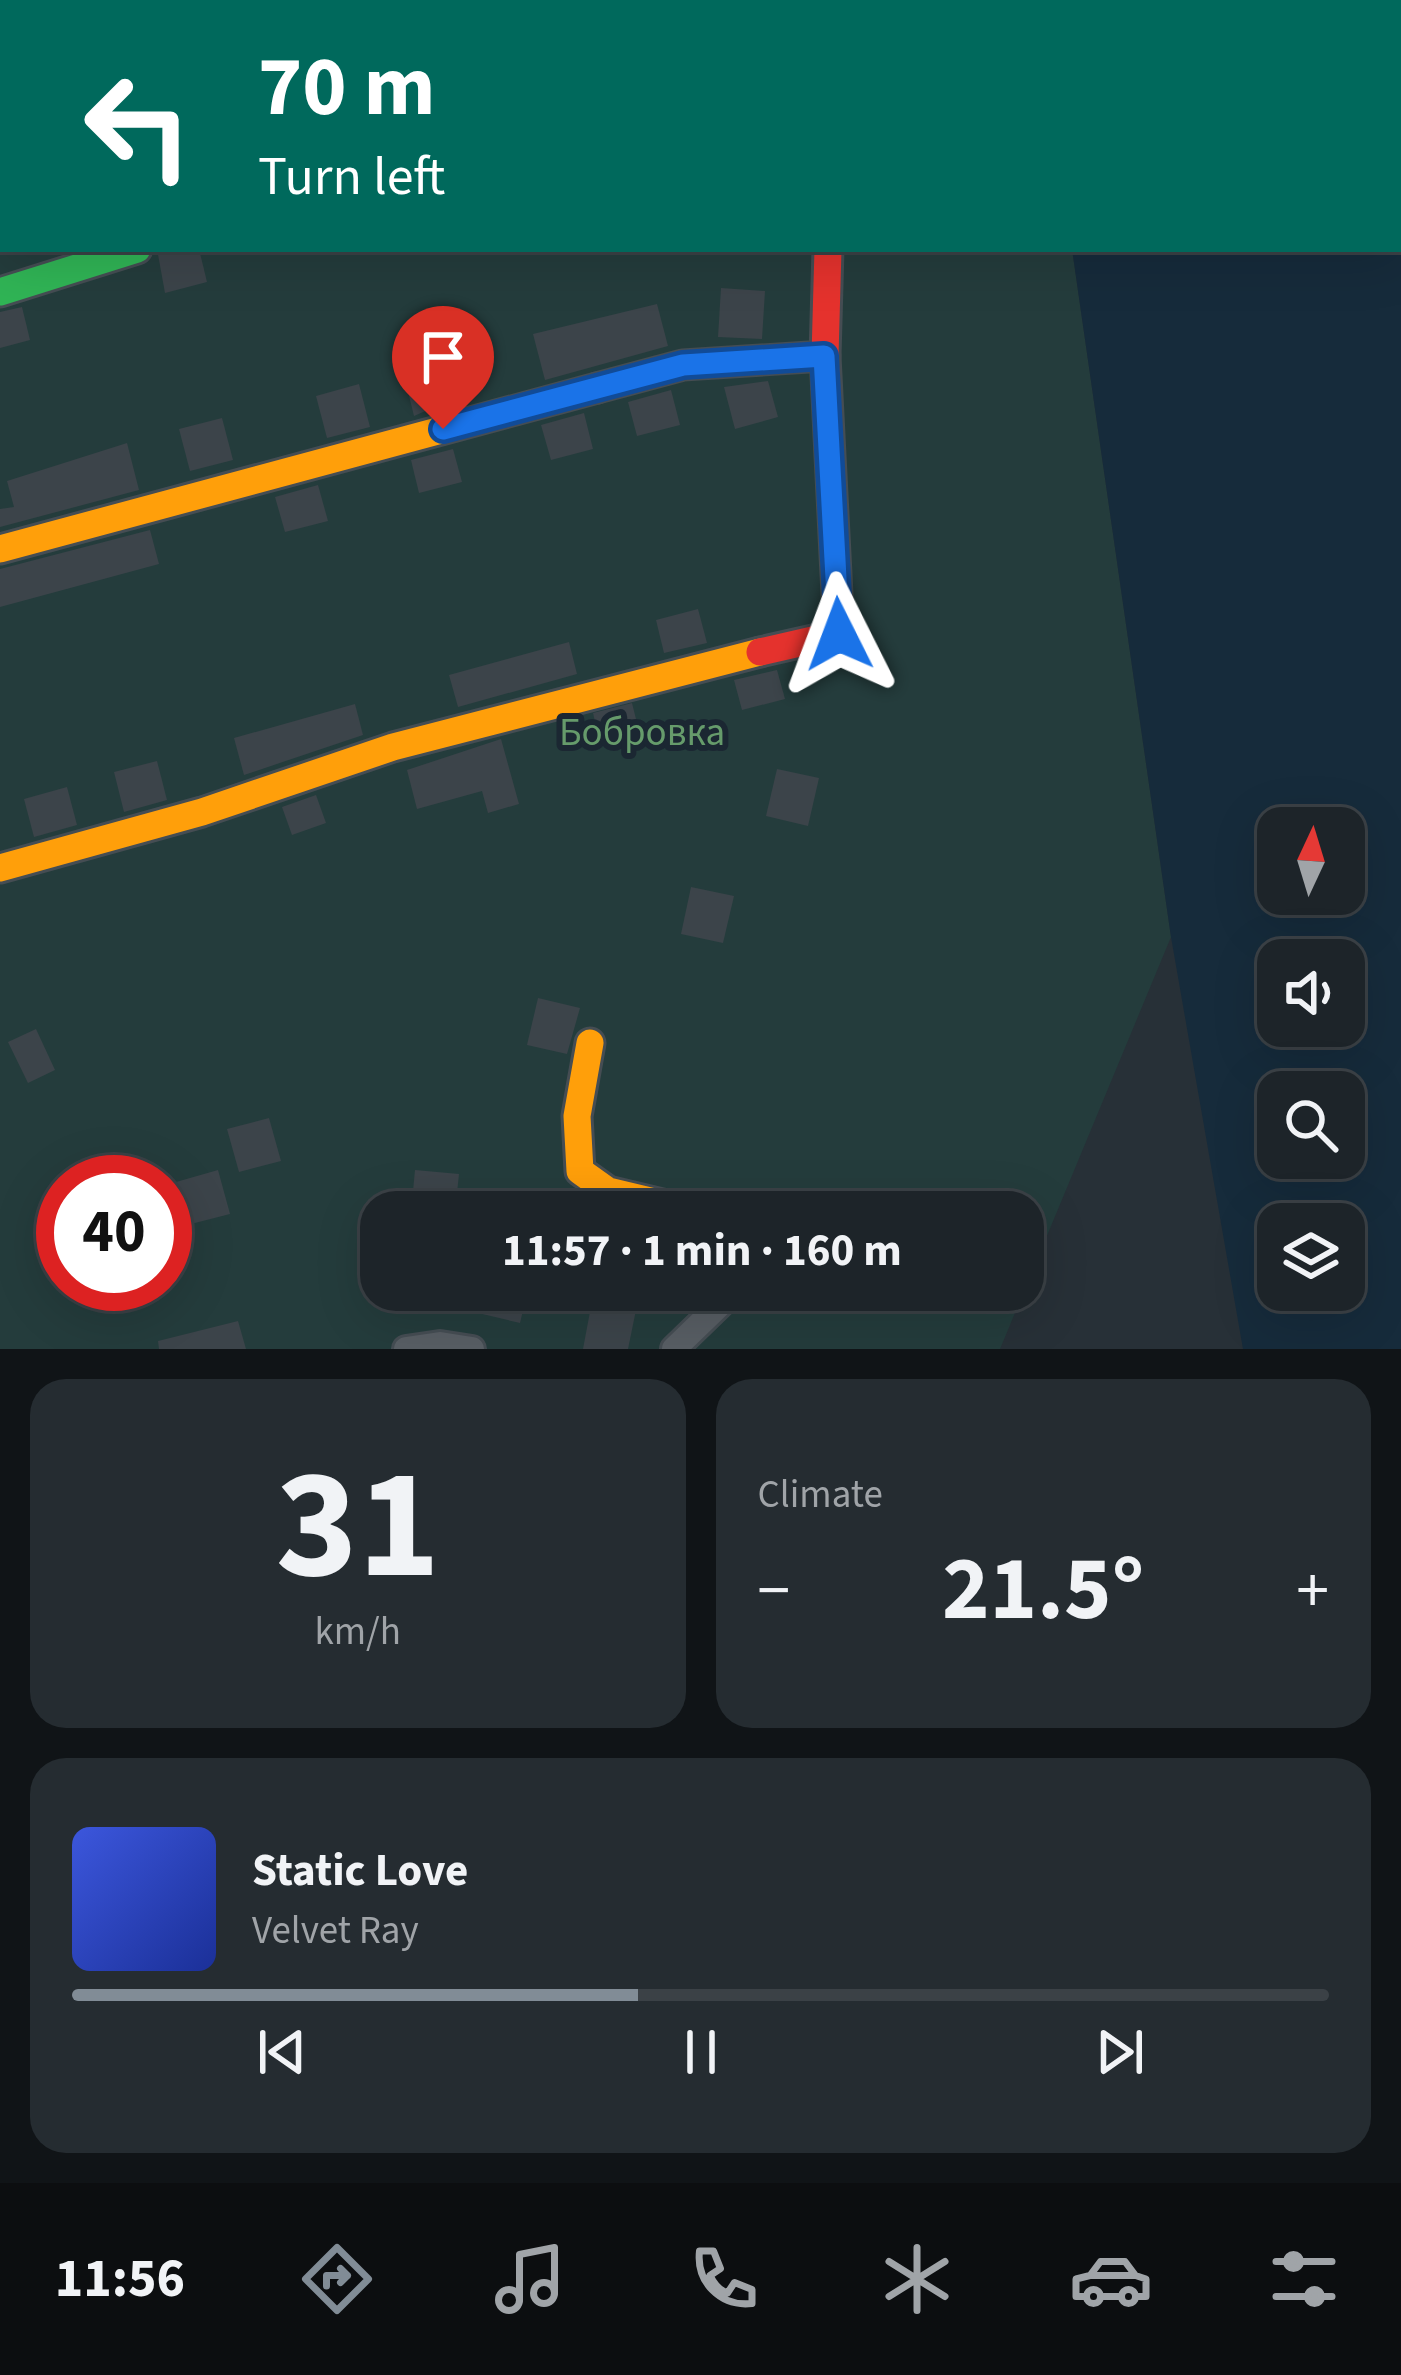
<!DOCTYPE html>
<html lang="en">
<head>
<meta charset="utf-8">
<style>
  :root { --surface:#1d2429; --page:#252c31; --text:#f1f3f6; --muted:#a0a4a8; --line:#3b4146; --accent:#818c96 }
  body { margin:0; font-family:"Source Sans 3",sans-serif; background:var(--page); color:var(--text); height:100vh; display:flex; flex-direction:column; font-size:45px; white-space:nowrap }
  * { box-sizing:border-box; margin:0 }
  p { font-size:39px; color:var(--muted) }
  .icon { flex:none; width:66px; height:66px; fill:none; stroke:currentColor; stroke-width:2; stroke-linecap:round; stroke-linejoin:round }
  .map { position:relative; height:1349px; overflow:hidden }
  .details { display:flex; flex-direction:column; gap:30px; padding:30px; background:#101417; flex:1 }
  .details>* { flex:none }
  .banner { position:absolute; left:0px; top:0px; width:1401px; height:252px; box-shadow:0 12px 48px #0002,0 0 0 3px var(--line); background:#00695c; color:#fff; overflow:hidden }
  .needle { width:78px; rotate:4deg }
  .tools { position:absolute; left:1257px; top:807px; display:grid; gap:24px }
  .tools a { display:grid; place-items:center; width:108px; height:108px; border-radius:24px; background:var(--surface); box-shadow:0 12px 48px #0002,0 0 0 3px var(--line); font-size:60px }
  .speed { position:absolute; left:36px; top:1155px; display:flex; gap:24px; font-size:60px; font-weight:700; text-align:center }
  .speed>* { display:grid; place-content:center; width:156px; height:156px; border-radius:50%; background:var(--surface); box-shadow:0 12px 48px #0002,0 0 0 3px var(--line); line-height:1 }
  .speed .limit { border:18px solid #d22; background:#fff; color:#111 }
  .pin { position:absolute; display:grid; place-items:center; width:102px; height:102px; color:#fff; margin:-123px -51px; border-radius:50% 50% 50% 0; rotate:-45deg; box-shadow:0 0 12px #0007 }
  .pin .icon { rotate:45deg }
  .me { position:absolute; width:132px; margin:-66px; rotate:357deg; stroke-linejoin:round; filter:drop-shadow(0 0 9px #0008) }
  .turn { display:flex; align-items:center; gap:42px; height:252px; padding:0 60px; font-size:54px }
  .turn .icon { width:156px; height:156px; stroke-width:2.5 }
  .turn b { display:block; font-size:84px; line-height:102px }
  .big { font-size:90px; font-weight:700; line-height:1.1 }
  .details .tile { flex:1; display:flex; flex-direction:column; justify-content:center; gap:18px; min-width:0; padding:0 42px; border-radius:36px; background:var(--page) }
  .details .dial { align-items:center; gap:0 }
  .dial b { font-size:156px; line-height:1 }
  .song { display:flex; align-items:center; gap:36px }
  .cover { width:144px; height:144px; border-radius:18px; background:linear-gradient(135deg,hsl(230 70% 55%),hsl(230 70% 35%)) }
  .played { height:12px; border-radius:6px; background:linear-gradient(90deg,var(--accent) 45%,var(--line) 45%) }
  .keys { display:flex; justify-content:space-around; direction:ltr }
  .heat { display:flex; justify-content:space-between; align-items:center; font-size:66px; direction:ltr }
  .details .tiles { flex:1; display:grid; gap:30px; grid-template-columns:1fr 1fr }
  .tile:last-child { grid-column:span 2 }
  .trip { position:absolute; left:360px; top:1191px; width:684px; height:120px; border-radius:36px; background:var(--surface); box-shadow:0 12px 48px #0002,0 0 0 3px var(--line); font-weight:700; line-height:120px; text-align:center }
  .tabs { display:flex; height:192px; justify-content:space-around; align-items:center; background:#0c0e10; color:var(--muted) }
  .tabs .icon { width:84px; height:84px }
  .tabs .current { color:var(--accent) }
  .tabs b { font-size:54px; color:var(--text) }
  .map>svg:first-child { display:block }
  .green { fill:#243c3c; fill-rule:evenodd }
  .water { fill:#162b3b; fill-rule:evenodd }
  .building { fill:#3c444a }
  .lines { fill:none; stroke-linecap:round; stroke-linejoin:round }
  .street-casing { stroke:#454d53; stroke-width:30 }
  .fast-casing { stroke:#454d53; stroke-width:33 }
  .slow-casing { stroke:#454d53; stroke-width:33 }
  .jam-casing { stroke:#454d53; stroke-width:33 }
  .street { stroke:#585e64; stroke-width:24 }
  .fast { stroke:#30b455; stroke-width:27 }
  .slow { stroke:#ff9f0a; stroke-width:27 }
  .jam { stroke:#e5322d; stroke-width:27 }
  .route-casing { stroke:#114b97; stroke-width:30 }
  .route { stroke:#1a73e8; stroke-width:21 }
  .labels { text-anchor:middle; stroke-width:12; stroke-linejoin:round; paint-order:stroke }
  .park-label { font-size:39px; fill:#669b6b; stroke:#1b2732 }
</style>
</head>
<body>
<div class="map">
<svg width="1401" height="1349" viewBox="0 0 1401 1349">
  <rect width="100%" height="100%" fill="#273037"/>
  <path class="green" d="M0,0H1048L3,3V249H1072L1171,937L1000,1349H0ZM63,1182H165V1284H63ZM381,1212H1023V1290H381Z"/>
  <path class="water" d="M1048,0H1401V1349H1243L1171,937L1072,249H1398V3ZM1278,828H1344V894H1278ZM1278,960H1344V1026H1278ZM1278,1092H1344V1158H1278ZM1278,1224H1344V1290H1278Z"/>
  <g class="building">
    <path d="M157,249H199L207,282L165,293Z"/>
    <path d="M721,288L765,291L762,339L718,337Z"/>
    <path d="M657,304L668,346L545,380L533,334Z"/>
    <path d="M22,307L30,340L0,348V312Z"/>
    <path d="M444,356L455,398L414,416L402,367Z"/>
    <path d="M768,381L778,417L735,429L724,387Z"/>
    <path d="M359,384L370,427L327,438L316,396Z"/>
    <path d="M671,390L680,425L637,436L628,402Z"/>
    <path d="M584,413L593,449L551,460L541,425Z"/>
    <path d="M222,418L233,460L190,471L179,429Z"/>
    <path d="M127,443L139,490L0,527V509L14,507L7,481Z"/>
    <path d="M453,449L462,482L419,493L411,460Z"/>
    <path d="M318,485L328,521L285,532L275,497Z"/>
    <path d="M150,530L159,564L0,607V569Z"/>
    <path d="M698,609L707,643L664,653L656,620Z"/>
    <path d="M569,642L577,674L458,707L449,675Z"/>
    <path d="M777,670L785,699L742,710L734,680Z"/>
    <path d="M632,703L636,719L597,730L593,713Z"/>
    <path d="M355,704L363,735L244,775L234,738Z"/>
    <path d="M501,739L519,804L488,813L482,791L417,809L407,770Z"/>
    <path d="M157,761L167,800L124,812L114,772Z"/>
    <path d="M777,769L819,778L808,826L766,816Z"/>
    <path d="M67,787L77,825L34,837L24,799Z"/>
    <path d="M316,795L326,823L292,835L282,807Z"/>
    <path d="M691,887L734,896L723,943L681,934Z"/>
    <path d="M538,998L580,1008L567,1054L527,1045Z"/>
    <path d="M36,1029L55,1070L28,1083L8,1042Z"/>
    <path d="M269,1118L281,1161L239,1172L227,1129Z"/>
    <path d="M218,1170L230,1214L187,1225L176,1182Z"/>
    <path d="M415,1170L459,1174L455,1212H411Z"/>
    <path d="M483,1290H528L520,1323L478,1313Z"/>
    <path d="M592,1301L636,1310L628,1349H583Z"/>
    <path d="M238,1321L246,1349H159L158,1341Z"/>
  </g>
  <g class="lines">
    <g class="street-casing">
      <g id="street">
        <path d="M832,3L833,0"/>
        <path d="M406,1349L440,1344L472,1349"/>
        <path d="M674,1349L735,1290"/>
      </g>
    </g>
    <g class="fast-casing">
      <path id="fast" d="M0,292L137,249"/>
    </g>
    <g class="slow-casing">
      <g id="slow">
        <path d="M0,549L597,388"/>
        <path d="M0,868L202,812L393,747L760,652"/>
        <path d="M590,1043L577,1116L580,1171L608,1191L696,1212"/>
      </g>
    </g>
    <g class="jam-casing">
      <g id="jam">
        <path d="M597,388L683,365L825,356"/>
        <path d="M760,652L839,634L825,356L828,249"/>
      </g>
    </g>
    <use href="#street" class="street"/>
    <use href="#fast" class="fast"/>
    <use href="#slow" class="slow"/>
    <use href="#jam" class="jam"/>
  </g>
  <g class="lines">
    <g class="route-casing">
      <path id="route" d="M443,429L683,365L824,356L839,634"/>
    </g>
    <use href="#route" class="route"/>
  </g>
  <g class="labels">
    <g class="park-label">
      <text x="642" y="745">Бобровка</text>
    </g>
  </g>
</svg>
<div class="tools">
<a><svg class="needle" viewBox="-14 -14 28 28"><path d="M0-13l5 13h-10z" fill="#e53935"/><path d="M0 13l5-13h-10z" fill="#a0a4a8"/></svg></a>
<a><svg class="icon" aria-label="sound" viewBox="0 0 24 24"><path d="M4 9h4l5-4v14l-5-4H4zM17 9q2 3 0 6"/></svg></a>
<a><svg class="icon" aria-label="search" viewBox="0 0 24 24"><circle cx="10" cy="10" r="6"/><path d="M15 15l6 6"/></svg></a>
<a><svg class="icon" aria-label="layers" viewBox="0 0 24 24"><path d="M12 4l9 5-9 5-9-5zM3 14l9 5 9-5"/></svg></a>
</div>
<div class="speed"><div class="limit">40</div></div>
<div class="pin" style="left:443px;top:429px;background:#d93025"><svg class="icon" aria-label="arrive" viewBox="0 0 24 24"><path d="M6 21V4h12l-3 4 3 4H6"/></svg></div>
<svg class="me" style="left:839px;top:634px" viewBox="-20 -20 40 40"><path d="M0-17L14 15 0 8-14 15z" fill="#1a73e8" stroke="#fff" stroke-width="4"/></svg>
<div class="trip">11:57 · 1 min · 160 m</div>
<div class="banner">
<div class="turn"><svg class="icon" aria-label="left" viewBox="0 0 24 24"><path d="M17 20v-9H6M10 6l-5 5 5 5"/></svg><div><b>70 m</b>Turn left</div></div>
</div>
</div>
<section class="details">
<div class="tiles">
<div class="tile dial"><b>31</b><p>km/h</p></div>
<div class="tile"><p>Climate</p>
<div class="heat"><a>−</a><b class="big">21.5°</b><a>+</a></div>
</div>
<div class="tile">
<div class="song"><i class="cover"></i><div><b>Static Love</b><p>Velvet Ray</p></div></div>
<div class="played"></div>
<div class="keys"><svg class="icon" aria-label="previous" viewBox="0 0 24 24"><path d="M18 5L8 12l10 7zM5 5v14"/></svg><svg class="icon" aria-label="pause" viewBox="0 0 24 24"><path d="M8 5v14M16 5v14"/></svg><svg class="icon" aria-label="next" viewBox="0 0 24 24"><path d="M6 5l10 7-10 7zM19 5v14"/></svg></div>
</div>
</div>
</section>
<nav class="tabs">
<b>11:56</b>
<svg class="icon current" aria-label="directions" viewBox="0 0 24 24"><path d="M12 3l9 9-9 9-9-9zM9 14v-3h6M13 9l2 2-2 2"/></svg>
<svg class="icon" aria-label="music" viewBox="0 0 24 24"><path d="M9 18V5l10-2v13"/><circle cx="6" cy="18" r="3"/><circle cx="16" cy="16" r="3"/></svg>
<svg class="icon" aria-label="phone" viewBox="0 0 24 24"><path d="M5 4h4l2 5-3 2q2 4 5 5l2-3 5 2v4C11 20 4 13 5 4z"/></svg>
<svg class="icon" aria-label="climate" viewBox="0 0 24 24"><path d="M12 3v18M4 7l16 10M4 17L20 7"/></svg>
<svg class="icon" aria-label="car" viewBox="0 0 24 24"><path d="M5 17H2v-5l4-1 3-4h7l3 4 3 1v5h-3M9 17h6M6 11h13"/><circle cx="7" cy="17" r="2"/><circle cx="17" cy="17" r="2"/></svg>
<svg class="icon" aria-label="filters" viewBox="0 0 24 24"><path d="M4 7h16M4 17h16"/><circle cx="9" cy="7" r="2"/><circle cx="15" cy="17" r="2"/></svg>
</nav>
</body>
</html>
